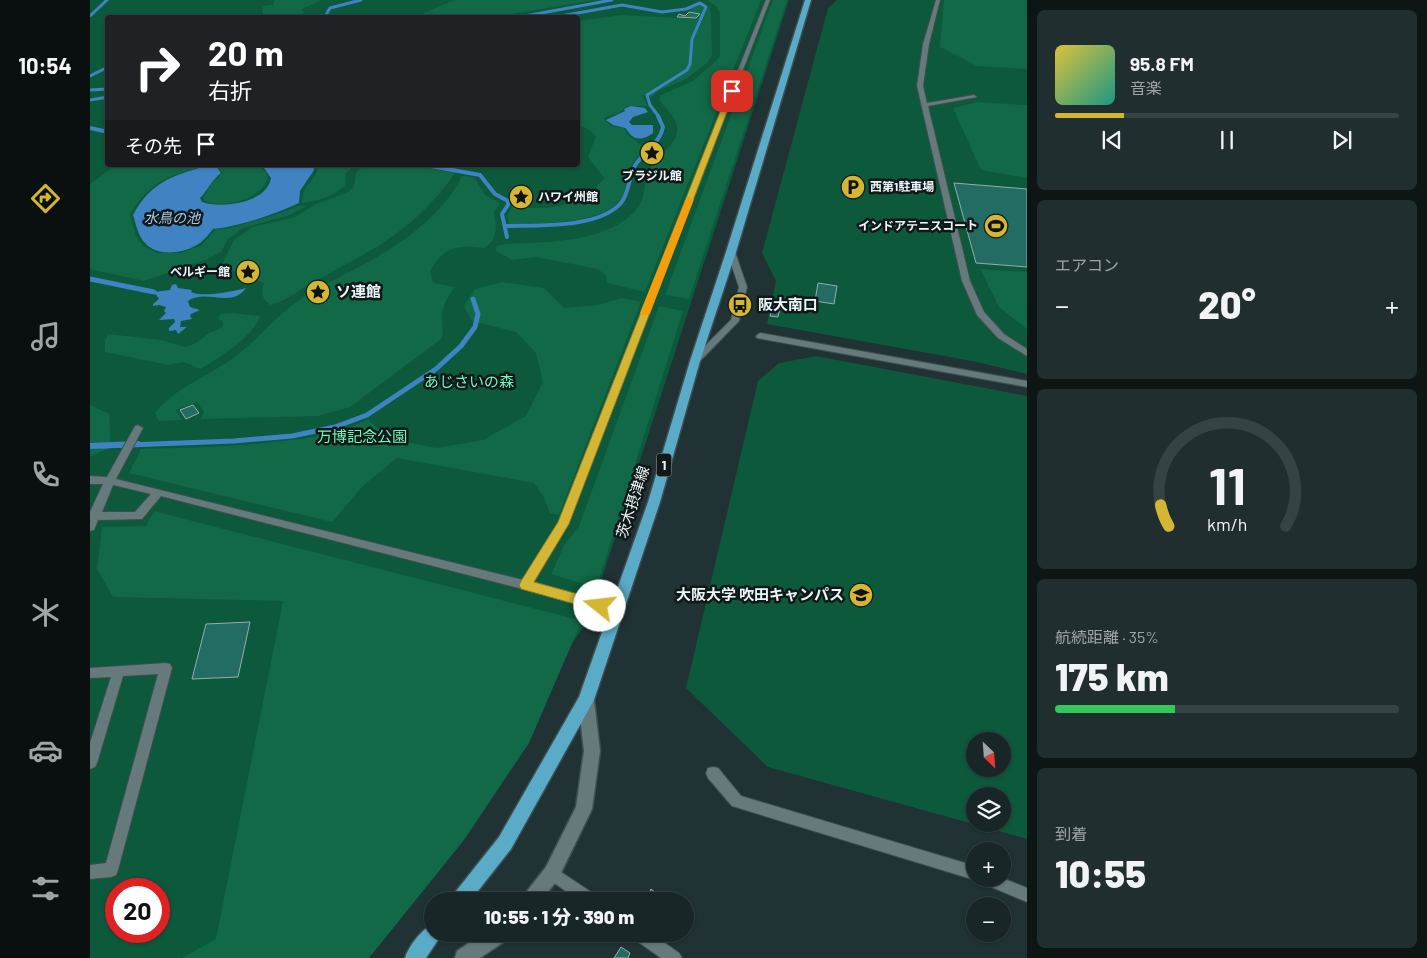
<!DOCTYPE html>
<html lang="ja">
<head>
<meta charset="utf-8">
<style>
  :root { --surface:#182627; --page:#212e2f; --text:#f1f3f6; --muted:#9fa5a7; --line:#364344; --accent:#d4b635 }
  body { margin:0; font-family:Barlow,"Noto Sans JP",sans-serif; background:var(--page); color:var(--text); height:100vh; display:flex; flex-direction:column; font-size:19px; white-space:nowrap }
  * { box-sizing:border-box; margin:0 }
  p { font-size:16px; color:var(--muted) }
  .icon { flex:none; width:28px; height:28px; fill:none; stroke:currentColor; stroke-width:2; stroke-linecap:round; stroke-linejoin:round }
  .map { position:relative; flex:1; overflow:hidden }
  .side { display:flex; flex-direction:column; gap:10px; padding:10px; background:#0d1515; width:400px }
  .side>* { flex:none }
  .top-card { position:absolute; left:15px; top:15px; width:475px; height:152px; border-radius:5px; box-shadow:0 1px 4px #0004,0 0 0 1px var(--line); background:#202124; color:#fff; overflow:hidden }
  .needle { width:32px; rotate:155deg }
  .controls { position:absolute; left:876px; top:732px; display:grid; gap:10px }
  .controls a { display:grid; place-items:center; width:45px; height:45px; border-radius:50%; background:var(--surface); box-shadow:0 1px 4px #0004,0 0 0 1px var(--line); font-size:25px }
  .speed { position:absolute; left:15px; top:878px; display:flex; gap:10px; font-size:25px; font-weight:700; text-align:center }
  .speed>* { display:grid; place-content:center; width:65px; height:65px; border-radius:50%; background:var(--surface); box-shadow:0 1px 4px #0004,0 0 0 1px var(--line); line-height:1 }
  .speed .limit { border:8px solid #d22; background:#fff; color:#111 }
  .pin { position:absolute; display:grid; place-items:center; width:42px; height:42px; color:#fff; margin:-21px; border-radius:10px; box-shadow:0 2px 8px #0006 }
  .me { position:absolute; width:55px; margin:-28px; rotate:286deg; stroke-linejoin:round; filter:drop-shadow(0 0 4px #0008) }
  .turn { display:flex; align-items:center; gap:18px; height:105px; padding:0 20px; font-size:22px }
  .turn .icon { width:65px; height:65px; stroke-width:2.5 }
  .turn b { display:block; font-size:35px; line-height:42px }
  .then { display:flex; align-items:center; height:48px; padding:0 20px; background:#0003; gap:10px; font-size:19px }
  .big { font-size:38px; font-weight:800; line-height:1.1 }
  .side .tile { flex:1; display:flex; flex-direction:column; justify-content:center; gap:8px; min-width:0; padding:0 18px; border-radius:8px; background:var(--page) }
  .side .dial { align-items:center; gap:0 }
  .dial svg { height:130px; overflow:visible; fill:none; stroke:var(--line); stroke-width:7; stroke-linecap:round; text-anchor:middle }
  .dial text { fill:var(--text); stroke:none }
  .song { display:flex; align-items:center; gap:15px }
  .cover { width:60px; height:60px; border-radius:8px; background:linear-gradient(135deg,hsl(50 70% 55%),hsl(170 70% 35%)) }
  .played { height:5px; border-radius:2px; background:linear-gradient(90deg,var(--accent) 20%,var(--line) 20%) }
  .keys { display:flex; justify-content:space-around; direction:ltr }
  .heat { display:flex; justify-content:space-between; align-items:center; font-size:28px; direction:ltr }
  .charge { height:8px; border-radius:4px; background:linear-gradient(90deg,#34c759 35%,var(--line) 0) }
  .trip { position:absolute; left:334px; top:892px; width:270px; height:50px; border-radius:25px; background:var(--surface); box-shadow:0 1px 4px #0004,0 0 0 1px var(--line); font-weight:800; line-height:50px; text-align:center }
  main { display:flex; flex:1; min-height:0 }
  .tabs { display:flex; flex-direction:column; width:90px; justify-content:space-around; align-items:center; background:#0a0f10; color:var(--muted) }
  .tabs .icon { width:35px; height:35px }
  .tabs .on { color:var(--accent) }
  .tabs b { font-size:22px; color:var(--text) }
  .map>svg:first-child { display:block }
  .green { fill:#0c593b; fill-rule:evenodd }
  .forest { fill:#116947 }
  .water { fill:#3f83c3 }
  .lines { fill:none; stroke-linecap:round; stroke-linejoin:round }
  .stream-far3 { stroke:#3f83c3; stroke-width:3 }
  .stream-far2 { stroke:#3f83c3; stroke-width:4 }
  .stream-far1 { stroke:#3f83c3; stroke-width:5 }
  .stream { stroke:#3f83c3; stroke-width:6 }
  .building { fill:#236c63; stroke:#98ada9 }
  .lane-casing { stroke:#3e4f51; stroke-width:2 }
  .street-casing { stroke:#3e4f51; stroke-width:3 }
  .primary-casing { stroke:#3e4f51; stroke-width:3 }
  .lane { fill:#667a7c; fill-rule:evenodd }
  .street { fill:#667a7c; fill-rule:evenodd }
  .primary { fill:#59abc8; fill-rule:evenodd }
  .route { fill:#d4b635; stroke:#8a7622 }
  .slow { fill:#f59e0b }
  .labels { text-anchor:middle; stroke-width:5; stroke-linejoin:round; paint-order:stroke }
  .far-poi-label { font-size:12px; font-weight:bold; fill:#ebf6f8; stroke:#111819; text-anchor:start }
  .far-water-label { font-size:14px; font-style:italic; fill:#a9caed; stroke:#111819 }
  .shield { fill:#111819; stroke:#aab3b5; stroke-width:1 }
  .shield-label { font-size:14px; font-weight:bold; fill:#ebf6f8 }
  .poi-label { font-size:15px; font-weight:bold; fill:#ebf6f8; stroke:#111819; text-anchor:start }
  .park-label { font-size:15px; fill:#6ff9ba; stroke:#111819 }
  .street-label { font-size:15px; fill:#ebf6f8; stroke:#111819 }
</style>
</head>
<body>
<main>
<nav class="tabs">
<b>10:54</b>
<svg class="icon on" aria-label="directions" viewBox="0 0 24 24"><path d="M12 3l9 9-9 9-9-9zM9 14v-3h6M13 9l2 2-2 2"/></svg>
<svg class="icon" aria-label="music" viewBox="0 0 24 24"><path d="M9 18V5l10-2v13"/><circle cx="6" cy="18" r="3"/><circle cx="16" cy="16" r="3"/></svg>
<svg class="icon" aria-label="phone" viewBox="0 0 24 24"><path d="M5 4h4l2 5-3 2q2 4 5 5l2-3 5 2v4C11 20 4 13 5 4z"/></svg>
<svg class="icon" aria-label="climate" viewBox="0 0 24 24"><path d="M12 3v18M4 7l16 10M4 17L20 7"/></svg>
<svg class="icon" aria-label="car" viewBox="0 0 24 24"><path d="M5 17H2v-5l4-1 3-4h7l3 4 3 1v5h-3M9 17h6M6 11h13"/><circle cx="7" cy="17" r="2"/><circle cx="17" cy="17" r="2"/></svg>
<svg class="icon" aria-label="filters" viewBox="0 0 24 24"><path d="M4 7h16M4 17h16"/><circle cx="9" cy="7" r="2"/><circle cx="15" cy="17" r="2"/></svg>
</nav>
<div class="map">
<svg width="937" height="958" viewBox="0 0 937 958">
  <rect width="100%" height="100%" fill="#203234"/>
  <g class="green">
    <path d="M0,0H699L510,584L492,629L351,837L250,958H0ZM18,18H488V165H18ZM26,889H69V931H26Z"/>
    <path d="M747,0H937V374L882,361L677,324L686,281L672,253L738,8Z"/>
    <path d="M726,356L937,396V839L678,767L596,688L668,381L689,363ZM885,741H912V769H885ZM885,796H912V824H885Z"/>
  </g>
  <g class="forest">
    <path d="M185,0H232L210,10L214,11L212,14L215,17H172L173,6L182,5L184,8L183,4Z"/>
    <path d="M364,0H506L405,17H325Z"/>
    <path d="M617,0H671L555,292L517,283L516,276L508,269L446,257L422,260L405,250L407,246L416,244C457,242 521,243 548,207C557,195 553,179 561,167C570,153 595,139 585,120C581,112 573,107 569,99L571,95L603,81L628,59L630,55V13L626,6Z"/>
    <path d="M683,0H697L599,299L575,295Z"/>
    <path d="M854,0H937V69L887,66L850,47Z"/>
    <path d="M614,3L620,9L621,14L622,55L616,64L596,79L568,91L562,97L552,95L558,106C545,108 540,102 529,113L518,116L514,119L521,126L534,128L538,135L555,148C549,156 540,165 538,174C536,180 536,187 534,193C519,227 451,222 419,224L417,215L423,205C456,213 493,206 514,178L498,157L506,136L498,129L488,125V21L531,15L606,19L611,14L598,10Z"/>
    <path d="M887,102L937,105V178L891,170L863,108Z"/>
    <path d="M26,165H117C81,175 59,181 40,215L46,236L53,246L67,253H90L112,245L125,230L144,227L181,216L211,205L217,206L200,215L153,228L138,239L131,252L118,259L54,281L0,269V184Z"/>
    <path d="M125,165H168L176,172L178,178C170,200 136,209 115,201L113,198L122,183L133,173Z"/>
    <path d="M227,165H265L256,173L255,186C244,196 226,202 211,203C212,199 213,194 214,191C218,181 230,176 227,165Z"/>
    <path d="M274,165H330L332,167L365,173C326,229 285,249 227,280C211,288 198,301 180,305C171,297 171,294 174,283L131,266L144,240L162,227L205,217L226,204L258,192L264,187L266,173Z"/>
    <path d="M372,176L384,177L395,195L410,203L404,213C407,228 408,238 395,248C367,245 355,246 340,271L343,283L365,287C359,296 353,303 352,314C351,323 355,330 351,339L260,407L228,416L111,419L114,412L107,402L86,410L92,420L69,421L65,413C85,388 114,378 139,361C164,344 181,321 205,303C222,291 242,281 261,271C304,249 350,220 372,176Z"/>
    <path d="M890,269L937,272V329L909,307Z"/>
    <path d="M412,282L454,288L474,308L508,305L531,298L551,302L469,515L460,513L453,496L444,483L307,458L274,485L242,522L39,473L51,449C92,448 133,447 174,443C215,439 240,437 278,419L299,439L347,448L393,440L436,416L453,382L446,353L426,332L382,321L374,306L385,289Z"/>
    <path d="M569,306L593,311L508,583L500,586L461,574L474,546L489,526Z"/>
    <path d="M142,313L170,316C163,337 129,358 110,369L94,362L78,365L15,352V340L18,334L71,340L95,347L106,343L119,333L133,327V321L128,319L130,314Z"/>
    <path d="M0,405L19,414L21,447L0,457Z"/>
    <path d="M64,511L485,619L490,625L439,743L374,840L279,958H92L126,939L193,601L23,597L7,569L12,527L56,526Z"/>
  </g>
  <g class="water">
    <path d="M541,106L555,108L558,112L543,117L539,122L542,125H563V133C557,138 546,142 540,134C538,132 537,129 535,128L523,125L516,120L535,111L534,109Z"/>
    <path d="M119,165L126,166L131,173C121,181 118,190 110,198L112,202C132,209 177,203 181,178L172,165H223L224,170L210,191L209,203C185,214 149,227 123,229C119,234 115,239 110,243C96,253 68,258 55,243C48,236 46,224 43,215C61,181 85,175 119,165Z"/>
    <path d="M86,284L88,288L102,290L101,292C112,298 144,291 156,288C141,309 116,288 98,301L100,307L110,310L101,314L100,316L102,319L91,321L90,327H97L88,334L86,330L79,331V328L85,322L84,319L69,320L76,313L74,311L76,307L69,305L63,306V304L69,299L64,292L80,290L82,285Z"/>
  </g>
  <g class="lines">
    <g class="stream-far3">
      <path d="M0,16L17,0"/>
      <path d="M234,18L240,8L271,0"/>
      <path d="M424,18L522,0"/>
      <path d="M460,18L532,5L572,12L596,9L610,3L616,7L602,39L600,64L597,70L557,95L560,105L569,117"/>
      <path d="M0,76L18,67"/>
      <path d="M0,90L18,89"/>
      <path d="M0,100L18,97"/>
    </g>
    <g class="stream-far2">
      <path d="M0,128L18,132"/>
      <path d="M335,165L390,175L405,194L418,201V205L412,214L417,237"/>
      <path d="M415,226C446,225 508,229 531,203C540,192 538,176 546,164C555,151 570,143 573,127L568,116"/>
    </g>
    <g class="stream-far1">
      <path d="M0,279L64,292"/>
      <path d="M12,446L144,441L202,436L245,427L277,415L346,369L371,346L385,327L388,314L383,299"/>
    </g>
    <path class="stream" d="M0,446L48,444"/>
  </g>
  <g class="building">
    <path d="M599,12L610,14L606,18L587,17L589,14L595,16Z"/>
    <path d="M864,183L937,189V267L886,263Z"/>
    <path d="M728,283L747,286L744,304L725,301Z"/>
    <path d="M684,303L691,304L688,317L680,316Z"/>
    <path d="M103,405L109,413L96,419L90,410Z"/>
    <path d="M160,622L148,677L102,679L116,624Z"/>
    <path d="M561,889L571,897L569,901H556Z"/>
    <path d="M531,947L540,953L538,958H524Z"/>
  </g>
  <g class="lines">
    <g class="lane-casing">
      <g id="lane">
        <path d="M676,0H680L478,524L444,582L530,608L532,611L530,614L526,616L452,594L71,496L52,519L8,520L4,530L0,531V512L13,484H0V476L17,477L45,426L48,425L53,428L26,479L433,580L468,523ZM23,485L61,494L45,512H12Z"/>
        <path d="M846,0H850L839,44L833,86L837,103L884,95L887,97L838,106L880,281L894,312L914,334L937,349V356L908,338L887,315L872,281L827,86L833,44Z"/>
        <path d="M638,250H641L645,252L657,287L649,321L608,363H602L601,361L602,359L641,320L649,287L637,252Z"/>
        <path d="M670,333L937,381V387L667,338L666,336Z"/>
        <path d="M76,663L80,664L82,668L28,870L26,875L21,877L0,879V865L16,863L68,674L33,676L7,763L5,767L0,769V743L21,677L0,678V668Z"/>
        <path d="M623,767L628,768L651,796L885,866V879H888L885,880L642,806L618,778L616,773L618,768Z"/>
        <path d="M462,866L507,896L509,901H490L457,878L455,873L457,868Z"/>
        <path d="M912,878L937,888V902L894,884L892,879Z"/>
        <path d="M542,934H562L589,953L592,958H571L544,939Z"/>
      </g>
    </g>
    <g class="street-casing">
      <g id="street">
        <path d="M496,693L501,695L504,700L510,751L502,809L468,879L451,901H431L434,895L456,867L486,807L494,751L488,700L491,695Z"/>
        <path d="M392,934H417L415,941L390,958H365L367,951Z"/>
      </g>
    </g>
    <g class="primary-casing">
      <g id="primary">
        <path d="M715,0H721L646,252L610,361L570,502L504,700L421,849L380,901H360L363,895L409,837L489,697L558,502L600,361L636,252Z"/>
        <path d="M342,925V934H352L336,958H315C319,946 331,930 342,925Z"/>
      </g>
    </g>
    <use href="#lane" class="lane"/>
    <use href="#street" class="street"/>
    <use href="#primary" class="primary"/>
  </g>
  <path class="route" d="M639,89L645,91L479,524L444,582L510,600L515,602L517,606L515,610L510,611L431,589L429,585L431,581L468,522Z"/>
  <path class="slow" d="M597,197L604,199L560,313L558,315H552L550,313Z"/>
  <defs>
    <g id="sight-disc" transform="scale(1.25)"><circle r="9.5" fill="#d4b635" stroke="#111819"/><path d="M0-6L1.8-2.2L6-1.7L2.9 1.2L3.7 5.4L0 3.3L-3.7 5.4L-2.9 1.2L-6-1.7L-1.8-2.2Z" fill="#111"/></g>
    <g id="parking-disc" transform="scale(1.25)"><circle r="9.5" fill="#d4b635" stroke="#111819"/><path d="M-3.5-5.5H1a3.5 3.5 0 0 1 0 7H-1V5.5H-3.5ZM-1-3.4V-.6H.8a1.4 1.4 0 0 0 0-2.8Z" fill="#111"/></g>
    <g id="stadium-disc" transform="scale(1.25)"><circle r="9.5" fill="#d4b635" stroke="#111819"/><path d="M0-5a6.5 5 0 1 0 0 10a6.5 5 0 1 0 0-10ZM-3.5-1.8h7v3.6h-7Z" fill="#111"/></g>
    <g id="bus-disc" transform="scale(1.25)"><circle r="9.5" fill="#d4b635" stroke="#111819"/><path d="M-5-6H5V4H4V6H2V4H-2V6H-4V4H-5ZM-3.5-4V0h7V-4ZM-3.5 1.2v1.5H-2V1.2ZM2 1.2v1.5H3.5V1.2Z" fill="#111"/></g>
    <g id="university-disc" transform="scale(1.25)"><circle r="9.5" fill="#d4b635" stroke="#111819"/><path d="M0-5L7-2L0 1L-7-2ZM-4 1L0 2.5L4 1V4Q0 6-4 4Z" fill="#111"/></g>
  </defs>
  <g fill-rule="evenodd">
    <use href="#sight-disc" x="562" y="153"/>
    <use href="#parking-disc" x="763" y="187"/>
    <use href="#sight-disc" x="431" y="197"/>
    <use href="#stadium-disc" x="906" y="226"/>
    <use href="#sight-disc" x="158" y="272"/>
    <use href="#sight-disc" x="228" y="292"/>
    <use href="#bus-disc" x="650" y="305"/>
    <use href="#university-disc" x="771" y="595"/>
  </g>
  <g class="labels">
    <g class="far-poi-label">
      <text x="562" y="180" text-anchor="middle">ブラジル館</text>
      <text x="780" y="191">西第1駐車場</text>
      <text x="448" y="201">ハワイ州館</text>
      <text x="888" y="230" text-anchor="end">インドアテニスコート</text>
      <text x="140" y="276" text-anchor="end">ベルギー館</text>
    </g>
    <g class="far-water-label">
      <text x="82" y="223">水鳥の池</text>
    </g>
    <rect class="shield" x="566.5" y="453.5" width="15" height="23" rx="4"/>
    <g class="shield-label">
      <text x="574" y="470">1</text>
    </g>
    <g class="poi-label">
      <text x="246" y="297">ソ連館</text>
      <text x="668" y="310">阪大南口</text>
      <text x="754" y="600" text-anchor="end">大阪大学 吹田キャンパス</text>
    </g>
    <g class="park-label">
      <text x="379" y="387">あじさいの森</text>
      <text x="272" y="442">万博記念公園</text>
    </g>
    <g class="street-label">
      <text transform="translate(543 502) rotate(-72)" y="5">茨木摂津線</text>
    </g>
  </g>
</svg>
<div class="controls">
<a><svg class="needle" viewBox="-14 -14 28 28"><path d="M0-13l5 13h-10z" fill="#e53935"/><path d="M0 13l5-13h-10z" fill="#9fa5a7"/></svg></a>
<a><svg class="icon" aria-label="layers" viewBox="0 0 24 24"><path d="M12 4l9 5-9 5-9-5zM3 14l9 5 9-5"/></svg></a>
<a>+</a>
<a>−</a>
</div>
<div class="speed"><div class="limit">20</div></div>
<div class="pin" style="left:642px;top:91px;background:#d93025"><svg class="icon" aria-label="arrive" viewBox="0 0 24 24"><path d="M6 21V4h12l-3 4 3 4H6"/></svg></div>
<svg class="me" style="left:510px;top:606px" viewBox="-20 -20 40 40"><circle r="19" fill="#fff"/><path d="M0-13L10 11 0 6-10 11z" fill="#d4b635"/></svg>
<div class="trip">10:55 · 1 分 · 390 m</div>
<div class="top-card">
<div class="turn"><svg class="icon" aria-label="right" viewBox="0 0 24 24"><path d="M7 20v-9h11M14 6l5 5-5 5"/></svg><div><b>20 m</b>右折</div></div>
<div class="then">その先<svg class="icon" aria-label="arrive" viewBox="0 0 24 24"><path d="M6 21V4h12l-3 4 3 4H6"/></svg></div>
</div>
</div>
<section class="side">
<div class="tile">
<div class="song"><i class="cover"></i><div><b>95.8 FM</b><p>音楽</p></div></div>
<div class="played"></div>
<div class="keys"><svg class="icon" aria-label="previous" viewBox="0 0 24 24"><path d="M18 5L8 12l10 7zM5 5v14"/></svg><svg class="icon" aria-label="pause" viewBox="0 0 24 24"><path d="M8 5v14M16 5v14"/></svg><svg class="icon" aria-label="next" viewBox="0 0 24 24"><path d="M6 5l10 7-10 7zM19 5v14"/></svg></div>
</div>
<div class="tile"><p>エアコン</p>
<div class="heat"><a>−</a><b class="big">20°</b><a>+</a></div>
</div>
<div class="tile dial"><svg viewBox="0 0 100 80">
<path d="M14 69A42 42 0 1 1 86 69"/>
<path d="M14 69A42 42 0 0 1 9 56" stroke="#d4b635"/>
<text x="50" y="56" font-size="32" font-weight="700">11</text>
<text x="50" y="72" font-size="11">km/h</text>
</svg></div>
<div class="tile"><p>航続距離 · 35%</p><b class="big">175 km</b><div class="charge"></div></div>
<div class="tile"><p>到着</p><b class="big">10:55</b></div>
</section>
</main>
</body>
</html>
